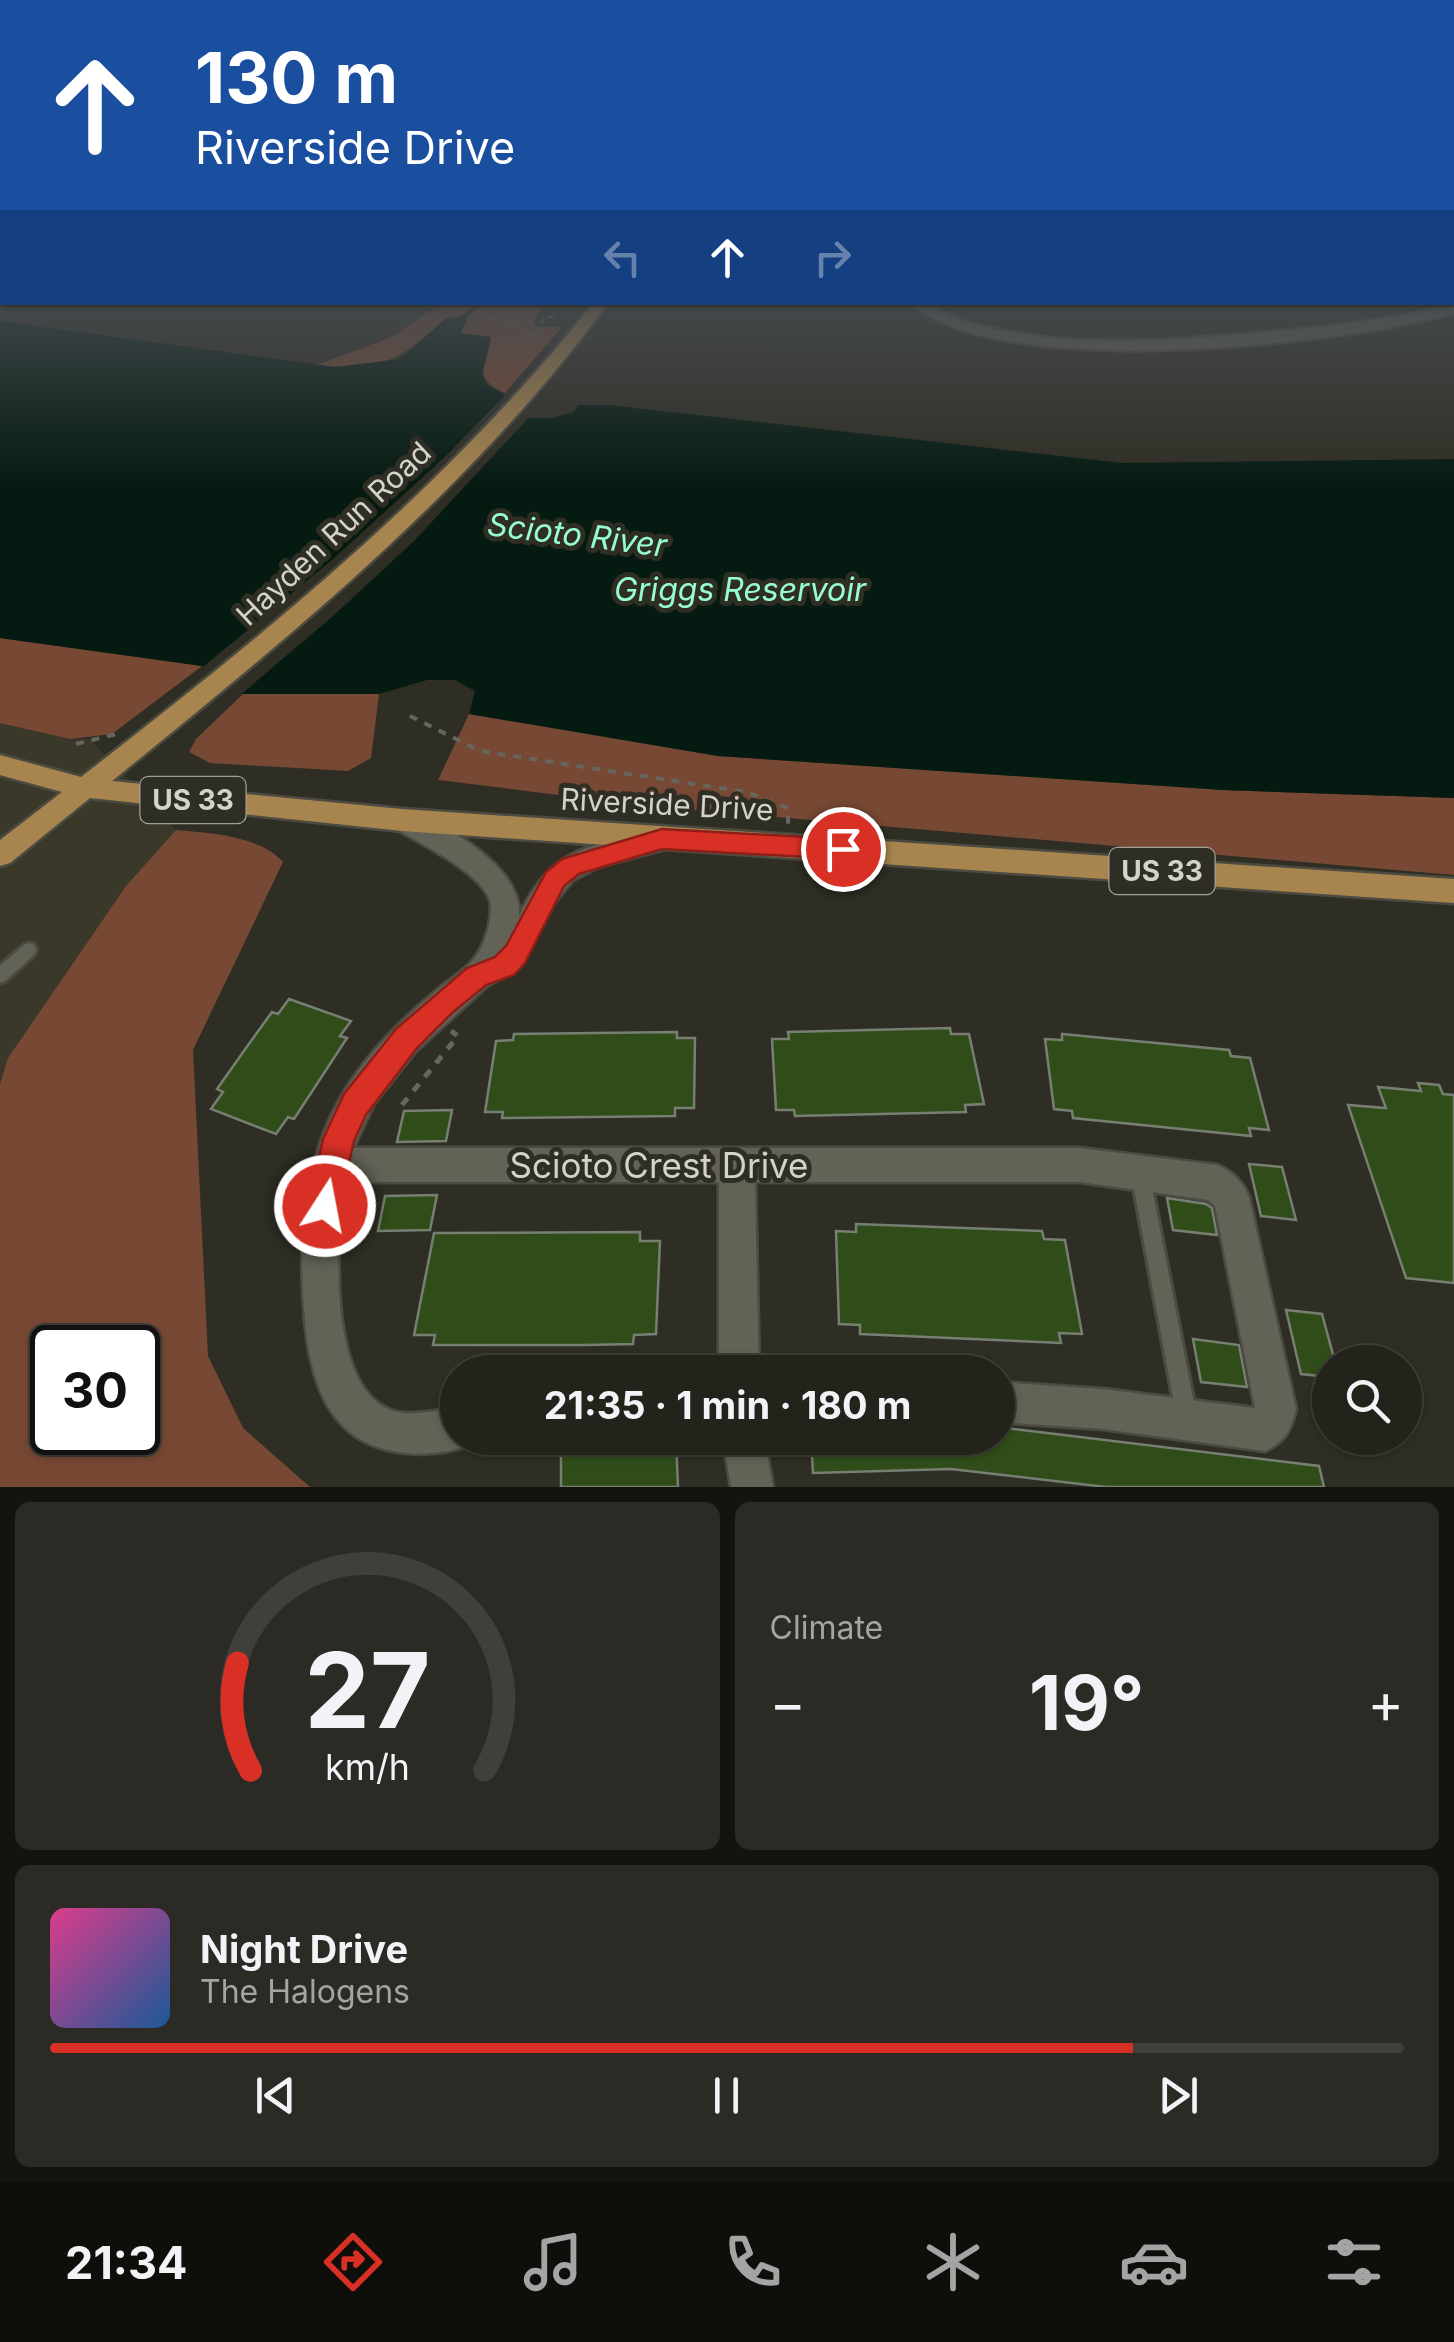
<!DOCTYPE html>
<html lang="en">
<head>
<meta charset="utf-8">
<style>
  :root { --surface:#23221b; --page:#2b2a24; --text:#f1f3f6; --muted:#a3a4a3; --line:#403f3a; --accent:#d93025 }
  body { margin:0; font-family:Inter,sans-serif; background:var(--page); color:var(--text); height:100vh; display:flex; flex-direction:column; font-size:38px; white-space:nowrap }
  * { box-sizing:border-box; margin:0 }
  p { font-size:32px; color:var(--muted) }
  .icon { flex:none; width:55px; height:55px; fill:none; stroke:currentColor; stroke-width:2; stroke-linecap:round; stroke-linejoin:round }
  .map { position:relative; height:1487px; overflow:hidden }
  .sheet { display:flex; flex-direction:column; gap:15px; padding:15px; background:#13130f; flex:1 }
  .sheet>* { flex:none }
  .guide { position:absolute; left:0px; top:0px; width:1455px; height:305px; box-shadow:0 2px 8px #0004,0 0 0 2px var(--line); background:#1a4fa0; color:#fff; overflow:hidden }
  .fabs { position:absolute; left:1312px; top:1345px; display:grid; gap:20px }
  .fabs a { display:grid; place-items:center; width:110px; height:110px; border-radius:50%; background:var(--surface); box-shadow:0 2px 8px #0004,0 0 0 2px var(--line); font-size:50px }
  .speed { position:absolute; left:30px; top:1325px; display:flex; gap:20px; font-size:50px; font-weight:700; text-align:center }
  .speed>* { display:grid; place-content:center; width:130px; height:130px; border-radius:50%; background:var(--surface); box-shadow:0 2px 8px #0004,0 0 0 2px var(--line); line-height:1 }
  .speed .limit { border:5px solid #111; border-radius:15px; background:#fff; color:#111 }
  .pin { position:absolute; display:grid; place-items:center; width:85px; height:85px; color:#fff; margin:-42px; border:5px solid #fff; border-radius:50%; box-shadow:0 2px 10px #0007 }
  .me { position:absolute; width:110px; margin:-55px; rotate:11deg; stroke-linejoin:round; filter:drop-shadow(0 0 8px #0008) }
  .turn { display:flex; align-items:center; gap:35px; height:210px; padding:0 30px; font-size:45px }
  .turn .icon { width:130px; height:130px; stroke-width:2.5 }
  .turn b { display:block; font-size:70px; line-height:85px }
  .lanes { display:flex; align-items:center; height:95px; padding:0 30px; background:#0003; justify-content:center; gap:50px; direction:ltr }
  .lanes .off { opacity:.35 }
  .big { font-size:75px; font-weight:700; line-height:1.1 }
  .sheet .card { flex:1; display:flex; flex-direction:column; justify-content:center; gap:15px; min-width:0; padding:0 35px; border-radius:15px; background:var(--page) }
  .sheet .dial { align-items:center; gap:0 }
  .dial svg { height:260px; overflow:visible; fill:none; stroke:var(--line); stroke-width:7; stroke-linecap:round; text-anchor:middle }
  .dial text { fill:var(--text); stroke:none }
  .song { display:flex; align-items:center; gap:30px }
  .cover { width:120px; height:120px; border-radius:15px; background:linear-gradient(135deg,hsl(330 70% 55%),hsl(210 70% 35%)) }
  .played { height:10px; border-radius:5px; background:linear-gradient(90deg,var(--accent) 80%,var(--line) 80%) }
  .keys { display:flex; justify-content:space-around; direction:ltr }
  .heat { display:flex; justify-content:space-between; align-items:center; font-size:55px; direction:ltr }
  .sheet .tiles { flex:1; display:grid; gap:15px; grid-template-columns:1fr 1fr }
  .card:last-child { grid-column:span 2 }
  .trip { position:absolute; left:440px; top:1355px; width:575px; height:100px; border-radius:50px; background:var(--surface); box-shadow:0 2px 8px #0004,0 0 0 2px var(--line); font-weight:700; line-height:100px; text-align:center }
  .dock { display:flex; height:160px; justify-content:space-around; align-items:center; background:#0e0e0b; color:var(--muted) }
  .dock .icon { width:70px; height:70px }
  .dock .current { color:var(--accent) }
  .dock b { font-size:45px; color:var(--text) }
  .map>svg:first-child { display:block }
  .built { fill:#3a3828 }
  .green { fill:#774834; fill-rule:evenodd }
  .water { fill:#051b12 }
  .pier { fill:#2f2e24 }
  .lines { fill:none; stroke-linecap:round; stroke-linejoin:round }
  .stream { stroke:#051b12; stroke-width:4 }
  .building { fill:#304d19; stroke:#777e73; stroke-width:2.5 }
  .service-casing { stroke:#4c4b42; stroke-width:6 }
  .minor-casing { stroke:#4c4b42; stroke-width:5 }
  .primary-casing { stroke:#4c4b42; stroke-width:5 }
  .path-far2 { stroke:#67665d; stroke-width:2.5; stroke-dasharray:5 5; stroke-linecap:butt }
  .path-far1 { stroke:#67665d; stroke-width:4; stroke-dasharray:8 8; stroke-linecap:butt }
  .path { stroke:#67665d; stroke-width:5; stroke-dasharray:9 9; stroke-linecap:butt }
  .service { fill:#636257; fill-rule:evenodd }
  .minor { fill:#636257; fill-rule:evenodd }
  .primary { fill:#a8854e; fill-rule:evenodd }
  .route { fill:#d93025; stroke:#8d1f18; stroke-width:2.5 }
  .labels { text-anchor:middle; stroke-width:10; stroke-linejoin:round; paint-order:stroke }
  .shield { fill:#2f2e24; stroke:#a2a199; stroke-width:2.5 }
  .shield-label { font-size:28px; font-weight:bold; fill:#d3d2cb }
  .street-label { font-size:30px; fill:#d3d2cb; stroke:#2f2e24 }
  .water-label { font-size:32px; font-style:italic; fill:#97fccf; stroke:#2f2e24 }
  .near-street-label { font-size:35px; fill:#d3d2cb; stroke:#2f2e24 }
</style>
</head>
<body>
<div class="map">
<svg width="1454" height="1487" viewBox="0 0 1454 1487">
  <rect width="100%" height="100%" fill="#2f2e24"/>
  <path class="built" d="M0,723L70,739H90L176,830L126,886L9,1058L0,1084Z"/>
  <g class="green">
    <path d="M441,303H548L534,320L537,327H562L505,393C470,376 488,368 491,337L460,333L445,319C396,365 382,368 314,366L392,337Z"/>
    <path d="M0,638L202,666L112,734L70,739L0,723Z"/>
    <path d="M243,694H379L371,758L348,771L210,763L189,752L196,739Z"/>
    <path d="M469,714L718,756L1223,790L1454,798V875L649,806L438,780Z"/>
    <path d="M176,830C211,833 260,836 283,862L193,1050L208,1356L243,1428L310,1487H0V1084L8,1058L126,886ZM52,1348H138V1432H52Z"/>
  </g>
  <path class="water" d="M462,316L468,318L461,333L491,337L482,375L487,385L512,399L509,418H551L574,412L578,405H609L1121,463L1454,459V798L1223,790L718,756L469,714L475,691L455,680H427L379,694H243L202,666L0,638V321L335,367L400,359L445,319Z"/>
  <path class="pier" d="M509,391L515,396V413H533L415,540L333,616L238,697L198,671L332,560L446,456Z"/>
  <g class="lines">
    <path class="stream" d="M459,321L481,302"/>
  </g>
  <g class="building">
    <path d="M289,999L351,1021L340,1036L347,1038L294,1119L288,1117L276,1134L211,1109L223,1092L217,1089L246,1048L272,1012L278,1014Z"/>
    <path d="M950,1028L951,1034H969L984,1104L965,1105L966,1112L795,1116L794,1110H776L772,1039H789L788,1032Z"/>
    <path d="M677,1032V1038H695L694,1108H675V1116L502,1118L503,1112H485L496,1041L513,1040L514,1034Z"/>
    <path d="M1062,1034L1229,1050L1231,1056L1250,1058L1269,1130L1249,1128L1251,1136L1073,1118L1072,1111L1054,1109L1045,1039L1062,1040Z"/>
    <path d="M1418,1083L1439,1085L1443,1094L1454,1095V1283L1406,1278L1348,1105L1386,1108L1378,1087L1421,1091Z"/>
    <path d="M452,1110L446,1141L397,1142L404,1111Z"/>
    <path d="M1249,1164L1282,1167L1296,1220L1261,1216Z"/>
    <path d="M437,1195L430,1230L378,1231L385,1196Z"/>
    <path d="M1167,1198L1206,1204L1212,1208L1217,1235L1173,1230Z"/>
    <path d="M856,1224L1042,1231L1044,1239L1065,1240L1082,1334L1059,1333L1061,1343L860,1334V1325L839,1324L836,1231L856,1232Z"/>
    <path d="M640,1232V1241H660L656,1334L634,1335L633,1344L584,1345H433L435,1335H414L434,1233Z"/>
    <path d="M1286,1310L1322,1314L1335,1362H1330V1377L1301,1374Z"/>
    <path d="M1193,1339L1239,1345L1247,1387L1201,1382Z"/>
    <path d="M998,1427L1319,1466L1324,1487H1106L951,1469L813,1473L811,1438H998Z"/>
    <path d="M676,1439L678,1487H561V1453Z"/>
  </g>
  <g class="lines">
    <g class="service-casing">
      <g id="service">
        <path d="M29,943L34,945L36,950L34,955L5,981L0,983V966L24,945Z"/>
        <path d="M1141,1169L1147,1172L1150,1178L1196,1414L1193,1421L1186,1424L1179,1421L1176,1414L1132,1178L1135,1172Z"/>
      </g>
    </g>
    <g class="minor-casing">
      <g id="minor">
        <path d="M910,302C932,302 946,316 967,322C991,330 1017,333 1042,337C1113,345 1186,339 1257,333C1323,327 1389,321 1454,304V313C1347,344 994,383 910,302Z"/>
        <path d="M402,809C444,823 523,866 519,917C551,844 593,847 662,828L672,831L676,839L672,847L598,867L573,880L554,903L521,966L487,986L415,1052L374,1104L353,1148H1080L1217,1165C1233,1172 1242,1181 1249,1197L1296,1409C1291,1430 1285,1442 1265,1451L1103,1429L998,1422V1382L1103,1389L1255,1408L1215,1206L1208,1200L1080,1182H755L759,1372H719V1182H345C336,1237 327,1381 388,1409C407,1418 437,1410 458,1408V1438H475L473,1444C437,1458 388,1458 355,1436C319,1411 309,1362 305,1321C298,1243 302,1161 344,1092C366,1056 398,1023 430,996C446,981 469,970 480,950C487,937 491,920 491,906C490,876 417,842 393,827L389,820L393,813Z"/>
        <path d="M723,1438H764L773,1487H731Z"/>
      </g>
    </g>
    <g class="primary-casing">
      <path id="primary" d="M594,302H609C473,488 290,637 112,781L402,809L1454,879V903L402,831L90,798L10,863L0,866V840L62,792L0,775V755L81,777C265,634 448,487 594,302Z"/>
    </g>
    <path class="path-far2" d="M505,302L493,318L531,335H536L544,318L557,316"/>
    <g class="path-far1">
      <path d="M410,716L480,751L746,792L788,808V827"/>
      <path d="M76,744L117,734"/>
    </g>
    <path class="path" d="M402,1105L458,1036L451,1031"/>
    <use href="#service" class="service"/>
    <use href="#minor" class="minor"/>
    <use href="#primary" class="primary"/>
  </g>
  <linearGradient id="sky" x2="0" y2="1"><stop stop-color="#1a1914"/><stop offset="0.57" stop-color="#474c50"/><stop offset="1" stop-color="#474c50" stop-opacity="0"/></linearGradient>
  <rect width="1454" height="485" fill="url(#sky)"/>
  <path class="route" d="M662,829L843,839L852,842L856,849L852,856L843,859L662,849L579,874L564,886L525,963L514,975L486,985L452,1013L417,1048L366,1115L354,1141L336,1218L325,1223L313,1218L308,1206L323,1139L344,1094L396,1029L467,968L495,957L506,946L546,872L562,859Z"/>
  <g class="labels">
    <g class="shield">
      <rect x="140.5" y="777" width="105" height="46" rx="8"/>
      <rect x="1109.5" y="848" width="105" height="46" rx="8"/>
    </g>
    <g class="shield-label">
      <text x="193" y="810">US 33</text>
      <text x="1162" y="881">US 33</text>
    </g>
    <g class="street-label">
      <text transform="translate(334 534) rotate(-43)" y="10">Hayden Run Road</text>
      <text transform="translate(667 805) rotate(3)" y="10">Riverside Drive</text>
    </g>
    <g class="water-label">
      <text transform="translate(577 535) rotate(7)" y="11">Scioto River</text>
      <text x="740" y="601">Griggs Reservoir</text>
    </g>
    <g class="near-street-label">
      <text x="659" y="1178">Scioto Crest Drive</text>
    </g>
  </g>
</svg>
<div class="fabs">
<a><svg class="icon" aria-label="search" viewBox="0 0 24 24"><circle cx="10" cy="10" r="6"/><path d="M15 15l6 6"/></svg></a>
</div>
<div class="speed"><div class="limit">30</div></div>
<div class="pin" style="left:843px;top:849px;background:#d93025"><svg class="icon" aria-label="arrive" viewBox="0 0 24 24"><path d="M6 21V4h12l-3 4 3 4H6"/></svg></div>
<svg class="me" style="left:325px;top:1206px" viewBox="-20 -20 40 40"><circle r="17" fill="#d93025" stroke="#fff" stroke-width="3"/><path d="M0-11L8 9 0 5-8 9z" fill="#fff"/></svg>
<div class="trip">21:35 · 1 min · 180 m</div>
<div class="guide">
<div class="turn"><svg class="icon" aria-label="ahead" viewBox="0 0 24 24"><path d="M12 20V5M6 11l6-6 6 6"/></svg><div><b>130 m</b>Riverside Drive</div></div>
<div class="lanes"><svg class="icon off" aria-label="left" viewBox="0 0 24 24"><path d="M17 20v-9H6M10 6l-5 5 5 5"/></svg><svg class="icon" aria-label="ahead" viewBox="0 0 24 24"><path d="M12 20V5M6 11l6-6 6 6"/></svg><svg class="icon off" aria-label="right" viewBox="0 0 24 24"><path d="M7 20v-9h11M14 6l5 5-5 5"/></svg></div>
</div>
</div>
<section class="sheet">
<div class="tiles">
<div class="card dial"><svg viewBox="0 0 100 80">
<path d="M14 69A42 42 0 1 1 86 69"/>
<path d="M14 69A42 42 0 0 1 10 36" stroke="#d93025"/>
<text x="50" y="56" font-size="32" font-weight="700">27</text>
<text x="50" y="72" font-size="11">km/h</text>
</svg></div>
<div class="card"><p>Climate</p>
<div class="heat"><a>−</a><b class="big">19°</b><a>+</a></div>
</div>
<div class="card">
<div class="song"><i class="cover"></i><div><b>Night Drive</b><p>The Halogens</p></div></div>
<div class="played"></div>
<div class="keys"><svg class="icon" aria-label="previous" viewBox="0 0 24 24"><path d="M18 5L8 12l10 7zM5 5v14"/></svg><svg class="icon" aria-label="pause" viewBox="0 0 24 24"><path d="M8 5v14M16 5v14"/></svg><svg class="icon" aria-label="next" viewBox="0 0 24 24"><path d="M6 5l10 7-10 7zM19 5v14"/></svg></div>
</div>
</div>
</section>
<nav class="dock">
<b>21:34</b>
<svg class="icon current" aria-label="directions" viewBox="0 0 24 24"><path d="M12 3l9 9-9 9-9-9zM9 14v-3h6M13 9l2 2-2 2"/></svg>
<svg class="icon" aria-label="music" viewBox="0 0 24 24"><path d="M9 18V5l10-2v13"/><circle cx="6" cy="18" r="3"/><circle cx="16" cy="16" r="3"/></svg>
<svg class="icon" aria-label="phone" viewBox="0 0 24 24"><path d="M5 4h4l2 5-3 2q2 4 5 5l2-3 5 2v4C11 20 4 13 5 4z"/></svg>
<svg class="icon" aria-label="climate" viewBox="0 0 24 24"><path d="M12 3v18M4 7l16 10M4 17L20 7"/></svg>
<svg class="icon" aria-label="car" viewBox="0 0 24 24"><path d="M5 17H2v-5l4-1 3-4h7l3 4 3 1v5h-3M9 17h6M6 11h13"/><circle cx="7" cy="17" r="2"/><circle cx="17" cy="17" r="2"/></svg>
<svg class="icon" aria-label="filters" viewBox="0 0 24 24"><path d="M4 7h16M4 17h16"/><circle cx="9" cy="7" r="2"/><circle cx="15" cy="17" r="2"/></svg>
</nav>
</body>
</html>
